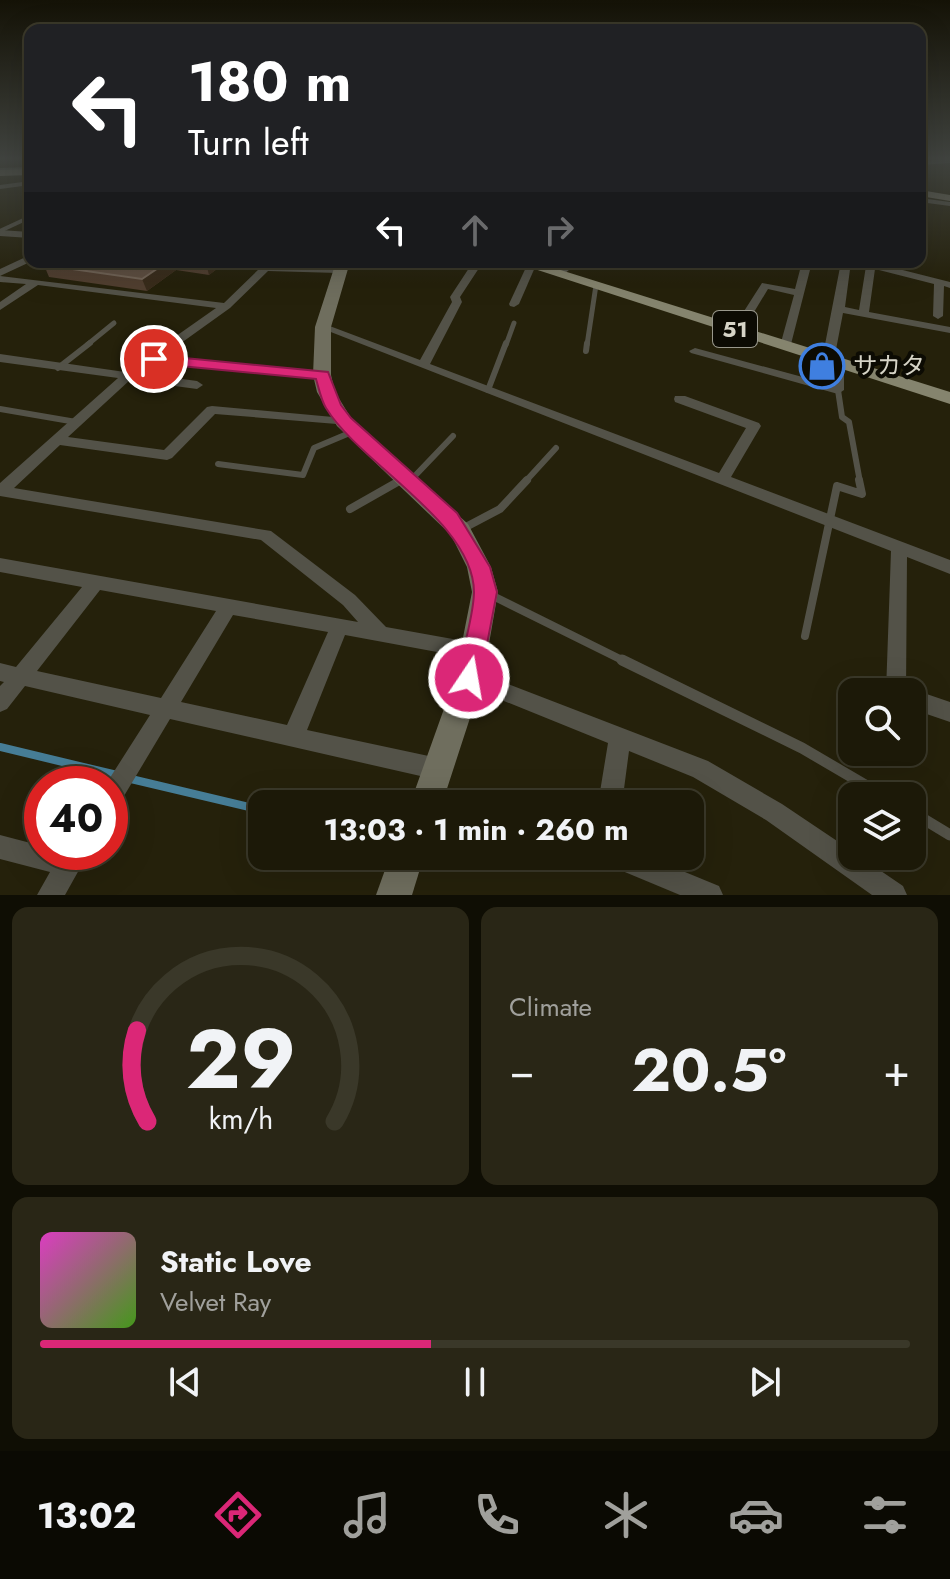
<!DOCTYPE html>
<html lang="en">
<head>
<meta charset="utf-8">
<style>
  :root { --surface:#1c1908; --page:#292616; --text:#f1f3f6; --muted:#a0a09c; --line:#3a3829; --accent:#db2777 }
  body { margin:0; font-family:Jost,"Noto Sans JP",sans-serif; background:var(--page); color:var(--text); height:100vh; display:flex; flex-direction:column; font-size:30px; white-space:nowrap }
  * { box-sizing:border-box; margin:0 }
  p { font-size:26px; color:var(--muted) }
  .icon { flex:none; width:44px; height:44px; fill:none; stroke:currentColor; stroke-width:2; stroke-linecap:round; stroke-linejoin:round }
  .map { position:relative; height:895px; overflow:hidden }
  .side { display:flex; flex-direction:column; gap:12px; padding:12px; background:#0f0e04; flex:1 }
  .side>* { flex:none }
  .banner { position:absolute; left:24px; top:24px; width:902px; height:244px; border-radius:16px; box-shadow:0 8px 32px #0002,0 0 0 2px var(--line); background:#202124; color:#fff; overflow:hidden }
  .fabs { position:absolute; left:838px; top:678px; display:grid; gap:16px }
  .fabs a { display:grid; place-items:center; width:88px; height:88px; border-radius:16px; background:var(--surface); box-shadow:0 8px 32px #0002,0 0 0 2px var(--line); font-size:40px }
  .speed { position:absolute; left:24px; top:766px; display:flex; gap:16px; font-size:40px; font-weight:700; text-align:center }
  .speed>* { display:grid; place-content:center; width:104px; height:104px; border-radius:50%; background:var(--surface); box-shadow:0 8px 32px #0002,0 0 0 2px var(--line); line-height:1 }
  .speed .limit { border:12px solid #d22; background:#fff; color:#111 }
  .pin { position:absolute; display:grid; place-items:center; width:68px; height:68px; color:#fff; margin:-34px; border:4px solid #fff; border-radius:50%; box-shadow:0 2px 8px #0007 }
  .me { position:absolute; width:88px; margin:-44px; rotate:12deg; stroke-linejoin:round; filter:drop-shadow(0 0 6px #0008) }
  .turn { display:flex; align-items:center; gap:28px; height:168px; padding:0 32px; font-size:36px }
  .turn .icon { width:104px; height:104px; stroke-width:2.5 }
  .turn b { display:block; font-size:56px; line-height:68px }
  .lanes { display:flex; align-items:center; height:76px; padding:0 32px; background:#0003; justify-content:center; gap:40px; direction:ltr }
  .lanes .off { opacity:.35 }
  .big { font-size:60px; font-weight:700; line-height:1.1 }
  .side .widget { flex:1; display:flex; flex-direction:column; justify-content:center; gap:12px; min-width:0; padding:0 28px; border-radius:16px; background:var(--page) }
  .side .dial { align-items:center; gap:0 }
  .dial svg { height:208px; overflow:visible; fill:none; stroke:var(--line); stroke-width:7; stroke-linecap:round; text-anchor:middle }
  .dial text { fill:var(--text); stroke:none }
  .song { display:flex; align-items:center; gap:24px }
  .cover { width:96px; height:96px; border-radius:12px; background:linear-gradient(135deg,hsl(310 70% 55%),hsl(100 70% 35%)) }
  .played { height:8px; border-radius:4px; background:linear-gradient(90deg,var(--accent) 45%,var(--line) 45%) }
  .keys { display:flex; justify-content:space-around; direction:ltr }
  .heat { display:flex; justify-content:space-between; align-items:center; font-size:44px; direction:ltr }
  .side .tiles { flex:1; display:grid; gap:12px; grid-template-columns:1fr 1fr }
  .widget:last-child { grid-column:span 2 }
  .trip { position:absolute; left:248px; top:790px; width:456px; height:80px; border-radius:16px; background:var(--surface); box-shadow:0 8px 32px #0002,0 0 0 2px var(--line); font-weight:700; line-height:80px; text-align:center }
  .dock { display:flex; height:128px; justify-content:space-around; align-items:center; background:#0b0a03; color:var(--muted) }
  .dock .icon { width:56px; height:56px }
  .dock .active { color:var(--accent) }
  .dock b { font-size:36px; color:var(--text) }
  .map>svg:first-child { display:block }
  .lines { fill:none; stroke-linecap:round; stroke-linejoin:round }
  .stream { stroke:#467d96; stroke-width:8 }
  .lane-far4 { stroke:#535248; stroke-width:4 }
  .lane-far3 { stroke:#535248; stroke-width:5 }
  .lane-far2 { stroke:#535248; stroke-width:6 }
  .lane-far1 { stroke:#535248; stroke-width:8 }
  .lane { stroke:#535248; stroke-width:11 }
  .street { fill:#535248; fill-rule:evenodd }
  .secondary { fill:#6f6e5e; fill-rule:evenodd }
  .primary { fill:#85846e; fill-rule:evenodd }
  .wall { fill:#513f30 }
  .shaded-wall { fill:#392c1b }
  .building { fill:#5f4f41; stroke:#726456; stroke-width:2 }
  .route { fill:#db2777; stroke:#8e194d; stroke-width:2 }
  .labels { text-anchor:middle; stroke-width:8; stroke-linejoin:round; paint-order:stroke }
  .shield { fill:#0c0b03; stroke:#99988c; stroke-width:2 }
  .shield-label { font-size:22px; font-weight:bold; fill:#d6d4c7 }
  .poi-label { font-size:24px; fill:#d6d4c7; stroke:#0c0b03; text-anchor:start }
</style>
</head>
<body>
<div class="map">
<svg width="950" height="895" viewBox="0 0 950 895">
  <rect width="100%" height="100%" fill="#25210b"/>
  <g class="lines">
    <g class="stream">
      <path d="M0,747L117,775"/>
      <path d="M131,779L262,810"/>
    </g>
    <g class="lane-far4">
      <path d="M920,230L926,231L923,200"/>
      <path d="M0,231L30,217"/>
    </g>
    <g class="lane-far3">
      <path d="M650,265L652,262"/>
      <path d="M87,345L114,323"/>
      <path d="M506,345L514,323"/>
      <path d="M587,345L596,285"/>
    </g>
    <g class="lane-far2">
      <path d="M586,351L587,343"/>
      <path d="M58,368L90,343"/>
      <path d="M488,390L506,343"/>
      <path d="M838,390L842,417L849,422L860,482"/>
      <path d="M0,409L76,422"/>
      <path d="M218,464L303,475L314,448L352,432"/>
      <path d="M410,481L453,436"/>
      <path d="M398,482L403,479"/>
      <path d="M525,482L556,448"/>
    </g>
    <g class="lane-far1">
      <path d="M350,509L401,480"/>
      <path d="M462,529L500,509L527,480"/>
      <path d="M491,595L626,662"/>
      <path d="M805,636L837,486L862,494L859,480"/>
    </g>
    <g class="lane">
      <path d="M622,660L802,748L884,796"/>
      <path d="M912,812L950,835"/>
    </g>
    <g class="street">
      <path d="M950,159V163L920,165V161Z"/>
      <path d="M30,167V171L0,172V168Z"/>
      <path d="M30,181V185L0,189V185Z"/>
      <path d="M920,198L950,202V206L920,202Z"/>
      <path d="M0,230L30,232V238L0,236Z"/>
      <path d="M30,255V262L0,276V269Z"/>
      <path d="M234,262L338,267L343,270L338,273L268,271L230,308L163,356L322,371L326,372L328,375L326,378L154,362L139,373L197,381L203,385L197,389L130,380L68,437L164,450L207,407L212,406L344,418L351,422L349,425L215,414L172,458L167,460L60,445L14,488L271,531L355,595L386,627L475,643L482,645L485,651L482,657L475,659L345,635L307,730L438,758L446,761L449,769L446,777L438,780L170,719L118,806L110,809V784H106L150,715L25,686L7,709L0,712V686L4,682L0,681V663L16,667L82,587L0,572V558L358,622L343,605L261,540L0,496V483L118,378L0,362V354L125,372L216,308L38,285L0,310V302L26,284L0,282V276L224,303L259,269ZM100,590L216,611L161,698L37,671ZM233,615L328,632L287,725L181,702Z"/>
      <path d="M473,262H483L460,297L462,302L430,364L719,473L746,428L675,402L674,399L675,396H685L759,423L761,426L731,477L950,560V574L907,557L906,692L912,689L950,702V722L912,709V692H886L891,551L318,327L319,325H327L420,360L452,302L450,297Z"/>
      <path d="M567,262H578L562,276H556V272Z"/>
      <path d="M802,262H812L790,348H782L780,346L794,295L768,289L742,332H734L732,330L762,283L795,289Z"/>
      <path d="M841,262H851L845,307L859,310L866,266L855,262H871L950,282V288L944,286L943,316L938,319L933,316L934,284L875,269L869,312L950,327V333L843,313L834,360L832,363H824L822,360Z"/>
      <path d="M528,263L536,265L519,304L514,307L510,306L509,304Z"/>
      <path d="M695,348L832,385L834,364L836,361H844V390L838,394L691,353L689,351Z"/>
      <path d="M469,669L708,761L782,804L852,851V856H859L903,886L907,895H872L766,820L693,777L629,751L622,804H598L608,743L462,684L459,678L462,672Z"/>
      <path d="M0,835L42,846V852H89L65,895H37L50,872L0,859Z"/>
      <path d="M605,856H646L719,886L723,895H680L608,865Z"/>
    </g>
    <g class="secondary">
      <path d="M30,169V175L0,176V170Z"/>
      <path d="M920,190L950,195V201L920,196Z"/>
      <path d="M336,262H350L331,327V375L335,392L351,418L468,524L491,567L498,592L483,678L442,804H410L455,678L472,592L467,567L451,535L337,426L317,392L313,375L315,327Z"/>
      <path d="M390,856H424L412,895H376Z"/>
    </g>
    <path class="primary" d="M513,262H535L950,392V404Z"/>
  </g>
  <g class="wall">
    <path d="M50,262H226L209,275L176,270L147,291L49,277L44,265Z"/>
    <path d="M487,262H507L501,270L487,268Z"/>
  </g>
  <g class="shaded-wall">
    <path d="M167,262H174L176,270L147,291L142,279Z"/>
    <path d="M207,262H226L209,275L206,263Z"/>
    <path d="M501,262H507L501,270Z"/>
  </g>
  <path class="building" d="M50,262H167L142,279L44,265Z"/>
  <linearGradient id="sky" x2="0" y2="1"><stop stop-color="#141206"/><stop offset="0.56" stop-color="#40433f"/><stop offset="1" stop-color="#40433f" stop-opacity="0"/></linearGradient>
  <rect width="950" height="283" fill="url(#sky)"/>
  <path class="route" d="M154,355L328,372L341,405L351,418L457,513L490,567L497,592L479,686L469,690L460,686L457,678C462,651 473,620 474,593C475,523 359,463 326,408C321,400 319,389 316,379L149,363V356Z"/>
  <defs>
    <g id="shop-ring" transform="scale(2.3)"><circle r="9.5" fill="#0c0b03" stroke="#3f7fe0" stroke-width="1.5"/><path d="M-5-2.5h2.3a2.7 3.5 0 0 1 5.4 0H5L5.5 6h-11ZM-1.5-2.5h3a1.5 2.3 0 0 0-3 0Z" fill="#3f7fe0"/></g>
  </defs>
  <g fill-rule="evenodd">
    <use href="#shop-ring" x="822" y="366"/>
  </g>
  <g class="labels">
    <rect class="shield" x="713" y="311" width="44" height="36" rx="6"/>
    <g class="shield-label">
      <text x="735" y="337">51</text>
    </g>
    <g class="poi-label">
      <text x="853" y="374">サカタ</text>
    </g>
  </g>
</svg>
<div class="fabs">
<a><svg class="icon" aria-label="search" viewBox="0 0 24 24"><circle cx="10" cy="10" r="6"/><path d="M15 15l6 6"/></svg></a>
<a><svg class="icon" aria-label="layers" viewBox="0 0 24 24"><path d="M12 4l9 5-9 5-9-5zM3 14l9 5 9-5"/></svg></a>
</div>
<div class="speed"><div class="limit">40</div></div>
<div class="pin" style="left:154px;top:359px;background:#d93025"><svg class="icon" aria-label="arrive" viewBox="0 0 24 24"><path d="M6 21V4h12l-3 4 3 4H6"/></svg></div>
<svg class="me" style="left:469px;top:678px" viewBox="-20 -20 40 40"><circle r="17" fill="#db2777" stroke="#fff" stroke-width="3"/><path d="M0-11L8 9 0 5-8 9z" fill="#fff"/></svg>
<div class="trip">13:03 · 1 min · 260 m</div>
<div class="banner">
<div class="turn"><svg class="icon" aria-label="left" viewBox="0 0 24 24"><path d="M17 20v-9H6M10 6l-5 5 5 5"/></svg><div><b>180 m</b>Turn left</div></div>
<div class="lanes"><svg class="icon" aria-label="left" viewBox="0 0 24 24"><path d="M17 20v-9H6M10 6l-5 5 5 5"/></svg><svg class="icon off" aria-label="ahead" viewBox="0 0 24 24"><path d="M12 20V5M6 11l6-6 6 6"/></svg><svg class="icon off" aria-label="right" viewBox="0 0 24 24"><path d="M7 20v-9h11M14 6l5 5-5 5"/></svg></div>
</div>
</div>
<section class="side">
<div class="tiles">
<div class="widget dial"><svg viewBox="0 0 100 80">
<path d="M14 69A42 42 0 1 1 86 69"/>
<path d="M14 69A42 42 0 0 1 10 34" stroke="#db2777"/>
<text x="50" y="56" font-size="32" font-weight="700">29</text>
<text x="50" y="72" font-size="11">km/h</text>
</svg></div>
<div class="widget"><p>Climate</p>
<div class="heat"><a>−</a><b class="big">20.5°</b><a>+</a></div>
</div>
<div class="widget">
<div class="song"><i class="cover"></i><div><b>Static Love</b><p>Velvet Ray</p></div></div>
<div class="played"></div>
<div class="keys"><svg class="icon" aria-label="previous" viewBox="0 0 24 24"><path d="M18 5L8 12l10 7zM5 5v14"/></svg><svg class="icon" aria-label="pause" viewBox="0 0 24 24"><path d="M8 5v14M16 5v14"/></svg><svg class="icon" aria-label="next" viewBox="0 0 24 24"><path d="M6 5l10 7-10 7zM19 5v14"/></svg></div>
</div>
</div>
</section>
<nav class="dock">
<b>13:02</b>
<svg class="icon active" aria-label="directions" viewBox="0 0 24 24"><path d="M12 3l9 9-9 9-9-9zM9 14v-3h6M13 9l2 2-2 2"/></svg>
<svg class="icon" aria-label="music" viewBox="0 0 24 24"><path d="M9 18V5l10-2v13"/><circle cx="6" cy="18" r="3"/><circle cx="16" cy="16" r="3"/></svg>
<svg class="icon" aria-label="phone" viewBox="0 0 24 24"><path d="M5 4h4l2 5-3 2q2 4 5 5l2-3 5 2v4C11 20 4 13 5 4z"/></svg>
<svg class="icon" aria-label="climate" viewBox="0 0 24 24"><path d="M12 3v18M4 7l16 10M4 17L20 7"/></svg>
<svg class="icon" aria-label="car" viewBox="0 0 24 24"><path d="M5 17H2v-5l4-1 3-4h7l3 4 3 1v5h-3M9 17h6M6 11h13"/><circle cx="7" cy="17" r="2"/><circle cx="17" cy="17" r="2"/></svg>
<svg class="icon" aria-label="filters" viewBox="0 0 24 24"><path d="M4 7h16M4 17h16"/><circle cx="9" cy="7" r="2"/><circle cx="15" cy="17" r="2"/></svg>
</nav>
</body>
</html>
